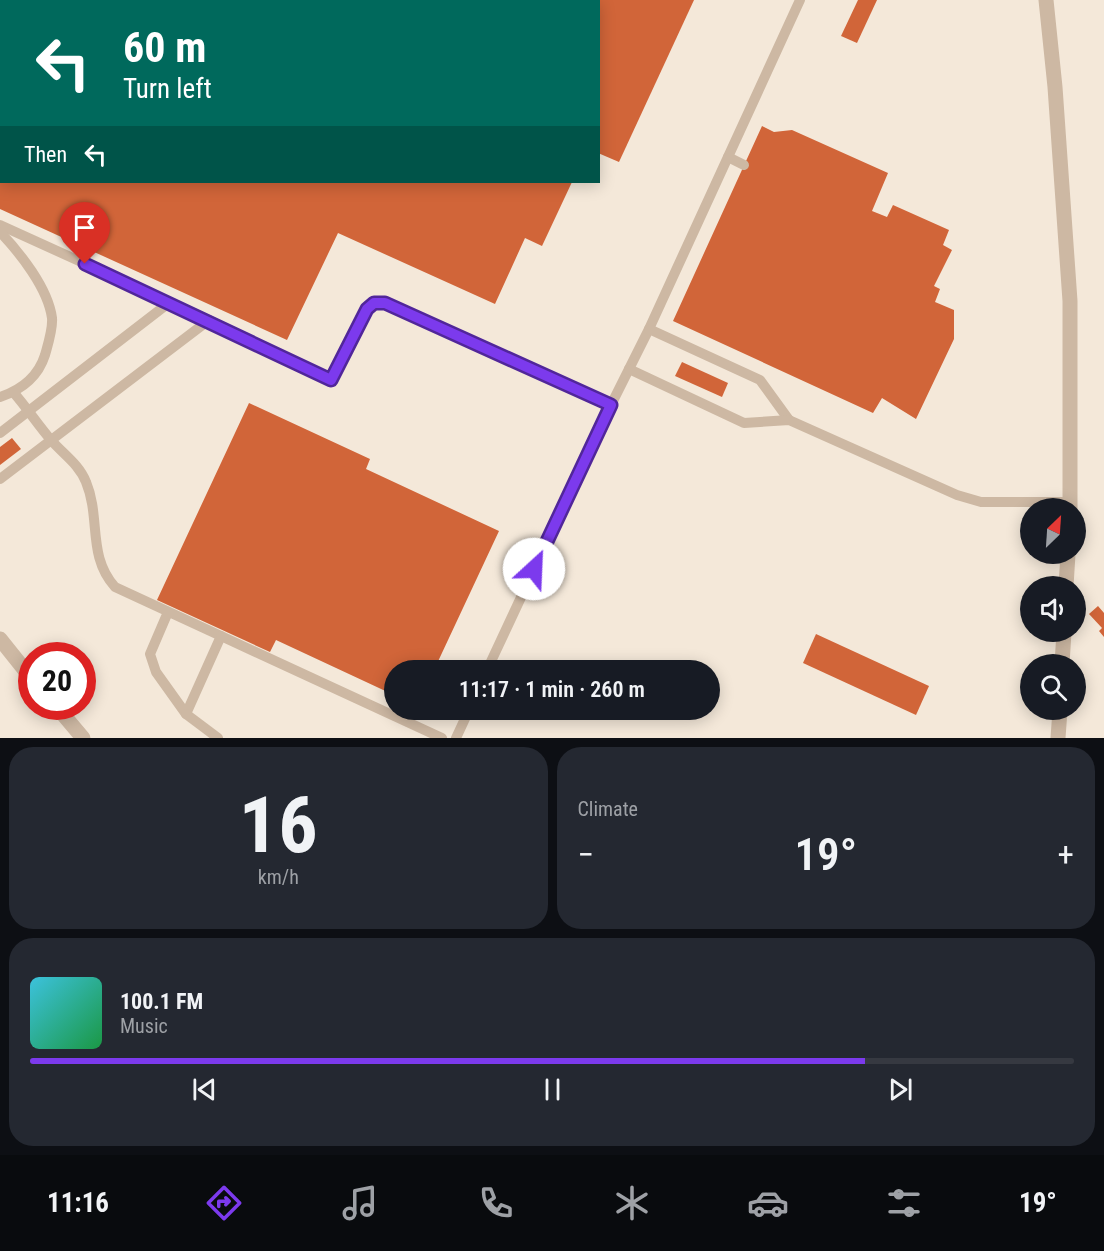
<!DOCTYPE html>
<html lang="en">
<head>
<meta charset="utf-8">
<style>
  :root { --surface:#171b24; --page:#242831; --text:#f1f3f6; --muted:#9ea1a6; --line:#363941; --accent:#7c3aed }
  body { margin:0; font-family:"Roboto Condensed",sans-serif; background:var(--page); color:var(--text); height:100vh; display:flex; flex-direction:column; font-size:22px; white-space:nowrap }
  * { box-sizing:border-box; margin:0 }
  p { font-size:20px; color:var(--muted) }
  .icon { flex:none; width:33px; height:33px; fill:none; stroke:currentColor; stroke-width:2; stroke-linecap:round; stroke-linejoin:round }
  .map { position:relative; height:738px; overflow:hidden }
  .side { display:flex; flex-direction:column; gap:9px; padding:9px; background:#0d0f14; flex:1 }
  .side>* { flex:none }
  .top-card { position:absolute; left:0px; top:0px; width:600px; height:183px; box-shadow:0 3px 15px #0003; background:#00695c; color:#fff; overflow:hidden }
  .needle { width:39px; rotate:25deg }
  .controls { position:absolute; left:1020px; top:498px; display:grid; gap:12px }
  .controls a { display:grid; place-items:center; width:66px; height:66px; border-radius:50%; background:var(--surface); box-shadow:0 3px 15px #0003; font-size:30px }
  .speed { position:absolute; left:18px; top:642px; display:flex; gap:12px; font-size:30px; font-weight:700; text-align:center }
  .speed>* { display:grid; place-content:center; width:78px; height:78px; border-radius:50%; background:var(--surface); box-shadow:0 3px 15px #0003; line-height:1 }
  .speed .limit { border:9px solid #d22; background:#fff; color:#111 }
  .pin { position:absolute; display:grid; place-items:center; width:51px; height:51px; color:#fff; margin:-62px -26px; border-radius:50% 50% 50% 0; rotate:-45deg; box-shadow:0 0 6px #0007 }
  .pin .icon { rotate:45deg }
  .me { position:absolute; width:66px; margin:-33px; rotate:25deg; stroke-linejoin:round; filter:drop-shadow(0 0 4px #0008) }
  .turn { display:flex; align-items:center; gap:21px; height:126px; padding:0 24px; font-size:27px }
  .turn .icon { width:78px; height:78px; stroke-width:2.5 }
  .turn b { display:block; font-size:42px; line-height:51px }
  .then { display:flex; align-items:center; height:57px; padding:0 24px; background:#0003; gap:12px; font-size:22px }
  .big { font-size:45px; font-weight:600; line-height:1.1 }
  .side .widget { flex:1; display:flex; flex-direction:column; justify-content:center; gap:9px; min-width:0; padding:0 21px; border-radius:24px; background:var(--page) }
  .side .dial { align-items:center; gap:0 }
  .dial b { font-size:78px; line-height:1 }
  .song { display:flex; align-items:center; gap:18px }
  .cover { width:72px; height:72px; border-radius:9px; background:linear-gradient(135deg,hsl(190 70% 55%),hsl(140 70% 35%)) }
  .played { height:6px; border-radius:3px; background:linear-gradient(90deg,var(--accent) 80%,var(--line) 80%) }
  .keys { display:flex; justify-content:space-around; direction:ltr }
  .heat { display:flex; justify-content:space-between; align-items:center; font-size:33px; direction:ltr }
  .side .tiles { flex:1; display:grid; gap:9px; grid-template-columns:1fr 1fr }
  .widget:last-child { grid-column:span 2 }
  .trip { position:absolute; left:384px; top:660px; width:336px; height:60px; border-radius:30px; background:var(--surface); box-shadow:0 3px 15px #0003; font-weight:600; line-height:60px; text-align:center }
  .tabs { display:flex; height:96px; justify-content:space-around; align-items:center; background:#090b0e; color:var(--muted) }
  .tabs .icon { width:42px; height:42px }
  .tabs .active { color:var(--accent) }
  .tabs b { font-size:27px; color:var(--text) }
  .map>svg:first-child { display:block }
  .building { fill:#d16539 }
  .lines { fill:none; stroke-linecap:round; stroke-linejoin:round }
  .service { stroke:#cdb8a3; stroke-width:10 }
  .tertiary { stroke:#cdb8a3; stroke-width:15 }
  .route-casing { stroke:#51269a; stroke-width:15 }
  .route { stroke:#7c3aed; stroke-width:10 }
</style>
</head>
<body>
<div class="map">
<svg width="1104" height="738" viewBox="0 0 1104 738">
  <rect width="100%" height="100%" fill="#f4e8d9"/>
  <g class="building">
    <path d="M598,0H694L619,162L598,153Z"/>
    <path d="M858,0H877L857,43L841,36Z"/>
    <path d="M762,126L774,132L792,130L888,173L872,211L887,217L893,205L949,230L943,245L952,250L934,286L940,289L935,302L954,310V339L916,419L882,398L873,413L673,321Z"/>
    <path d="M0,182H572L542,246L525,238L495,304L338,233L287,340L0,209Z"/>
    <path d="M682,362L728,383L722,397L675,376Z"/>
    <path d="M249,403L370,459L366,469L499,531L434,670H394V695L276,640L270,652L157,600Z"/>
    <path d="M12,438L21,449L0,465V447Z"/>
    <path d="M1098,606L1104,613V637L1099,631L1102,628L1089,614Z"/>
    <path d="M816,634L929,686L916,715L803,663Z"/>
  </g>
  <g class="lines">
    <g class="service">
      <path d="M728,157L744,165"/>
      <path d="M0,225L209,320L331,379L367,309L374,303H385L611,405L649,329L800,0"/>
      <path d="M0,232C20,253 48,288 52,318C53,329 48,344 45,355C38,377 21,390 0,397"/>
      <path d="M649,329L760,380L789,420"/>
      <path d="M629,369L744,423L789,420L957,495L981,502H1071"/>
      <path d="M14,393C27,408 38,425 51,440C63,454 79,464 86,482C101,518 87,556 115,587L221,636L186,714L156,672L150,654L168,612"/>
      <path d="M0,433L170,302"/>
      <path d="M0,479L209,320"/>
      <path d="M221,636L442,738"/>
      <path d="M487,670L611,405"/>
      <path d="M186,714L218,738"/>
      <path d="M456,738L469,710"/>
    </g>
    <g class="tertiary">
      <path d="M1046,0L1055,87L1070,301V508"/>
      <path d="M1066,586L1068,554"/>
      <path d="M0,639L32,679"/>
      <path d="M1062,664L1064,632"/>
      <path d="M56,706L83,738"/>
      <path d="M1058,738L1060,710"/>
    </g>
  </g>
  <g class="lines">
    <g class="route-casing">
      <path id="route" d="M85,264L331,380L367,309L374,303H385L611,405L534,569"/>
    </g>
    <use href="#route" class="route"/>
  </g>
</svg>
<div class="controls">
<a><svg class="needle" viewBox="-14 -14 28 28"><path d="M0-13l5 13h-10z" fill="#e53935"/><path d="M0 13l5-13h-10z" fill="#9ea1a6"/></svg></a>
<a><svg class="icon" aria-label="sound" viewBox="0 0 24 24"><path d="M4 9h4l5-4v14l-5-4H4zM17 9q2 3 0 6"/></svg></a>
<a><svg class="icon" aria-label="search" viewBox="0 0 24 24"><circle cx="10" cy="10" r="6"/><path d="M15 15l6 6"/></svg></a>
</div>
<div class="speed"><div class="limit">20</div></div>
<div class="pin" style="left:85px;top:264px;background:#d93025"><svg class="icon" aria-label="arrive" viewBox="0 0 24 24"><path d="M6 21V4h12l-3 4 3 4H6"/></svg></div>
<svg class="me" style="left:534px;top:569px" viewBox="-20 -20 40 40"><circle r="19" fill="#fff"/><path d="M0-13L10 11 0 6-10 11z" fill="#7c3aed"/></svg>
<div class="trip">11:17 · 1 min · 260 m</div>
<div class="top-card">
<div class="turn"><svg class="icon" aria-label="left" viewBox="0 0 24 24"><path d="M17 20v-9H6M10 6l-5 5 5 5"/></svg><div><b>60 m</b>Turn left</div></div>
<div class="then">Then<svg class="icon" aria-label="left" viewBox="0 0 24 24"><path d="M17 20v-9H6M10 6l-5 5 5 5"/></svg></div>
</div>
</div>
<section class="side">
<div class="tiles">
<div class="widget dial"><b>16</b><p>km/h</p></div>
<div class="widget"><p>Climate</p>
<div class="heat"><a>−</a><b class="big">19°</b><a>+</a></div>
</div>
<div class="widget">
<div class="song"><i class="cover"></i><div><b>100.1 FM</b><p>Music</p></div></div>
<div class="played"></div>
<div class="keys"><svg class="icon" aria-label="previous" viewBox="0 0 24 24"><path d="M18 5L8 12l10 7zM5 5v14"/></svg><svg class="icon" aria-label="pause" viewBox="0 0 24 24"><path d="M8 5v14M16 5v14"/></svg><svg class="icon" aria-label="next" viewBox="0 0 24 24"><path d="M6 5l10 7-10 7zM19 5v14"/></svg></div>
</div>
</div>
</section>
<nav class="tabs">
<b>11:16</b>
<svg class="icon active" aria-label="directions" viewBox="0 0 24 24"><path d="M12 3l9 9-9 9-9-9zM9 14v-3h6M13 9l2 2-2 2"/></svg>
<svg class="icon" aria-label="music" viewBox="0 0 24 24"><path d="M9 18V5l10-2v13"/><circle cx="6" cy="18" r="3"/><circle cx="16" cy="16" r="3"/></svg>
<svg class="icon" aria-label="phone" viewBox="0 0 24 24"><path d="M5 4h4l2 5-3 2q2 4 5 5l2-3 5 2v4C11 20 4 13 5 4z"/></svg>
<svg class="icon" aria-label="climate" viewBox="0 0 24 24"><path d="M12 3v18M4 7l16 10M4 17L20 7"/></svg>
<svg class="icon" aria-label="car" viewBox="0 0 24 24"><path d="M5 17H2v-5l4-1 3-4h7l3 4 3 1v5h-3M9 17h6M6 11h13"/><circle cx="7" cy="17" r="2"/><circle cx="17" cy="17" r="2"/></svg>
<svg class="icon" aria-label="filters" viewBox="0 0 24 24"><path d="M4 7h16M4 17h16"/><circle cx="9" cy="7" r="2"/><circle cx="15" cy="17" r="2"/></svg>
<b>19°</b>
</nav>
</body>
</html>
